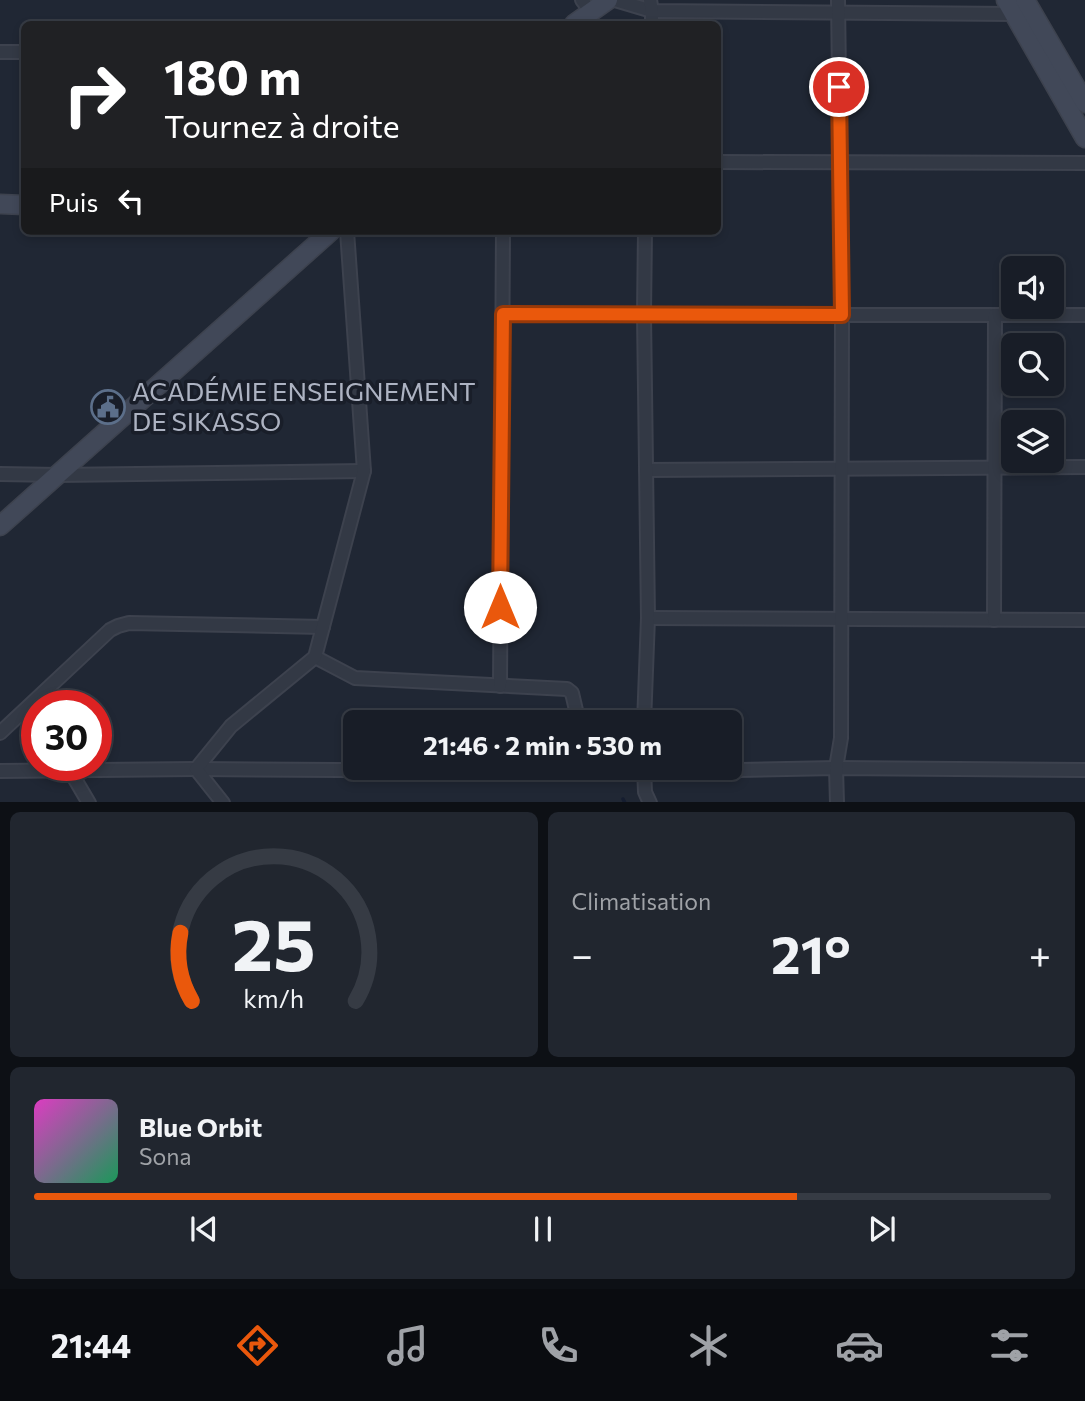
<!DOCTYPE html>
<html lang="fr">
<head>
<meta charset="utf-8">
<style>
  :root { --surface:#181d27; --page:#21262f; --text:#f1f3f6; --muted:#9fa2a7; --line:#363b44; --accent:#ea580c }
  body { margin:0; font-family:Commissioner,sans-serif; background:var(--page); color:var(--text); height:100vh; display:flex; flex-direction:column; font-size:26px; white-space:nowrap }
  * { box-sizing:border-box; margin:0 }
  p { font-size:23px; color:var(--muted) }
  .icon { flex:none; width:38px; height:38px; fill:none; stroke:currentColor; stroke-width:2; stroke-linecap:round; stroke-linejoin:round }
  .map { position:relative; height:802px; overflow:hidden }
  .panel { display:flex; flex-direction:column; gap:10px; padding:10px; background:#0d1015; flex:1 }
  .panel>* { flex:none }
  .top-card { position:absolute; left:21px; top:21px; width:700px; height:214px; border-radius:10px; box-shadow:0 4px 10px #0003,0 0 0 2px var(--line); background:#202124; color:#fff; overflow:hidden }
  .controls { position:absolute; left:1001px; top:256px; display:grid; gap:14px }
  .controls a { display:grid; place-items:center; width:63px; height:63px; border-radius:10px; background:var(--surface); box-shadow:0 4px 10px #0003,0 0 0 2px var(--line); font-size:35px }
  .speed { position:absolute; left:21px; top:690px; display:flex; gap:14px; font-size:35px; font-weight:700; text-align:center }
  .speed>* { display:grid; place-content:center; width:91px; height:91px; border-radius:50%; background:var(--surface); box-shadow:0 4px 10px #0003,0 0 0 2px var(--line); line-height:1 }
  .speed .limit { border:10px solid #d22; background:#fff; color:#111 }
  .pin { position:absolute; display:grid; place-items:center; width:60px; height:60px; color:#fff; margin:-30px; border:4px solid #fff; border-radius:50%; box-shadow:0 2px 7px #0007 }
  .me { position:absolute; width:77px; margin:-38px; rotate:0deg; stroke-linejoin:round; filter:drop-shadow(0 0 5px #0008) }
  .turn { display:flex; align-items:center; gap:24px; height:147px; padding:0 28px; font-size:32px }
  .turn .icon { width:91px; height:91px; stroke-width:2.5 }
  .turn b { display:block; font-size:49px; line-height:60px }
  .then { display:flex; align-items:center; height:66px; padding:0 28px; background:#0003; gap:14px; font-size:26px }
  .big { font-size:52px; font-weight:700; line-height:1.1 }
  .panel .widget { flex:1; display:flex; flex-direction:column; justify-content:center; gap:10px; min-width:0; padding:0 24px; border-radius:10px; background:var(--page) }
  .panel .dial { align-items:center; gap:0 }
  .dial svg { height:182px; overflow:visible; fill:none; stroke:var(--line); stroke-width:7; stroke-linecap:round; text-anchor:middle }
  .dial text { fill:var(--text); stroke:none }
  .song { display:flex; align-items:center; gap:21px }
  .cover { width:84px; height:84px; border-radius:10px; background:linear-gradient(135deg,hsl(310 70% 55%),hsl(150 70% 35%)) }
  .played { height:7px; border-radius:4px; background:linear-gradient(90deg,var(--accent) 75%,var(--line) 75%) }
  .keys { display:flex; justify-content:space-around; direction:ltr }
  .heat { display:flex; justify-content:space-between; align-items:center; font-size:38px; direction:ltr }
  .panel .tiles { flex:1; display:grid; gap:10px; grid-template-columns:1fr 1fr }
  .widget:last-child { grid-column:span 2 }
  .trip { position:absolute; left:343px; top:710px; width:399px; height:70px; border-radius:10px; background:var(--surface); box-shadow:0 4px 10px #0003,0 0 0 2px var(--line); font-weight:700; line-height:70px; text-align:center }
  .tab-bar { display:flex; height:112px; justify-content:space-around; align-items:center; background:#0a0c10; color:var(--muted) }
  .tab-bar .icon { width:49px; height:49px }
  .tab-bar .selected { color:var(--accent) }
  .tab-bar b { font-size:32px; color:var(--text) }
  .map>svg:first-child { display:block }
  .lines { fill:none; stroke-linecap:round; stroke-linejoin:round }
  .stream { stroke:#151d30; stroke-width:3.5 }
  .street-casing { stroke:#3d424e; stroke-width:16 }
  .secondary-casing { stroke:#3d424e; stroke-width:21 }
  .street { stroke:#333945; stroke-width:12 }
  .secondary { stroke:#414858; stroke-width:18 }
  .route-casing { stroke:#983908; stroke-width:18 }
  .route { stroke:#ea580c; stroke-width:12 }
  .labels { text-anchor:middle; stroke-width:7; stroke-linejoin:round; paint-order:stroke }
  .poi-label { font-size:26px; fill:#adb3c2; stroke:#191e29; text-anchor:start }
</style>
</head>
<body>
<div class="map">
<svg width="1085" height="803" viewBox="0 0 1085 803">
  <rect width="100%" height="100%" fill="#202734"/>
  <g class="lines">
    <path class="stream" d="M623,799L625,803"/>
    <g class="street-casing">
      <g id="street">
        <path d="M582,0L591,12"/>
        <path d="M615,0L652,11L1014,14"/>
        <path d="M650,0L652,11V24"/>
        <path d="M0,52H24"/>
        <path d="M718,162L1085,163"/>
        <path d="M503,315H1085"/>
        <path d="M646,470L1085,467"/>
        <path d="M0,474L58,475L364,471"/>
        <path d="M648,618L1085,620"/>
        <path d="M994,620L995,315"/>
        <path d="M315,657L355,678L567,689L572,693L579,723"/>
        <path d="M500,686L503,231"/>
        <path d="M644,723L648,618L644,314L645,231"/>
        <path d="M0,733L110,630L118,626L129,623L323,627"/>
        <path d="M644,768L645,792L650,803"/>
        <path d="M69,769L89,803"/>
        <path d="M0,771L196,769L644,772L836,768L1085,770"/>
        <path d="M223,803L196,769L231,726L315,657L364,471L347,231"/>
        <path d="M837,803L836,768L841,738L842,315L838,0"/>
      </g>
    </g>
    <g class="secondary-casing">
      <g id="secondary">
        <path d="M1006,0L1085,138"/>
        <path d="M1025,0L1085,103"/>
        <path d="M574,24L608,0"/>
        <path d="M0,204L24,205"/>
        <path d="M0,526L331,231"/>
      </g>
    </g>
    <use href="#street" class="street"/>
    <use href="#secondary" class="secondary"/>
  </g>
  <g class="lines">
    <g class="route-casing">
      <path id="route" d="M500,607L503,314L842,315L839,87"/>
    </g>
    <use href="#route" class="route"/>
  </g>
  <defs>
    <g id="civic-ring" transform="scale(1.75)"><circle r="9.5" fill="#191e29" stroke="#5c6f8a" stroke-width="1.5"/><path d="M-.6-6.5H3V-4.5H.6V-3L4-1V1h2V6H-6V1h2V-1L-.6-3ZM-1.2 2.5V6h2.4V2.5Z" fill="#5c6f8a"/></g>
  </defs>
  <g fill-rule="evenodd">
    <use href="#civic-ring" x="108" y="407"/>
  </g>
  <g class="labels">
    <g class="poi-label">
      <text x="132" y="401">ACADÉMIE ENSEIGNEMENT<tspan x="132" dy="30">DE SIKASSO</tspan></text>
    </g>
  </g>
</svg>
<div class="controls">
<a><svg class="icon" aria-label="sound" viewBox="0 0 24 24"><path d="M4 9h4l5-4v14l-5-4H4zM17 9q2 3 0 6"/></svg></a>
<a><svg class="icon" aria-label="search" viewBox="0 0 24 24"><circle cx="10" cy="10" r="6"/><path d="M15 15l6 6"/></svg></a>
<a><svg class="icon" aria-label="layers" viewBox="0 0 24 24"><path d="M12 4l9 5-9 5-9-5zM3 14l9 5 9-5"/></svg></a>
</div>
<div class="speed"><div class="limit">30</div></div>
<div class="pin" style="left:839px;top:87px;background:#d93025"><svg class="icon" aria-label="arrive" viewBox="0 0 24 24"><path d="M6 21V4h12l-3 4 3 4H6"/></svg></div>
<svg class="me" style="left:500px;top:607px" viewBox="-20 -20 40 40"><circle r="19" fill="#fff"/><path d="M0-13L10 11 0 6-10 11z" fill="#ea580c"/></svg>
<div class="trip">21:46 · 2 min · 530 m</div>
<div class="top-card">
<div class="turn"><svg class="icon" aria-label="right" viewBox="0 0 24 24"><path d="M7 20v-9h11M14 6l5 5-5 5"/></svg><div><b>180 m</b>Tournez à droite</div></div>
<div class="then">Puis<svg class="icon" aria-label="left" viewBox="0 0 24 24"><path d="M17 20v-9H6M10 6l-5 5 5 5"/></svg></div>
</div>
</div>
<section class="panel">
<div class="tiles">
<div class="widget dial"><svg viewBox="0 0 100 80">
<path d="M14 69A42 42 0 1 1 86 69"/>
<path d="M14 69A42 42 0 0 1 9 39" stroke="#ea580c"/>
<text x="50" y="56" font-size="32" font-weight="700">25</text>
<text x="50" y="72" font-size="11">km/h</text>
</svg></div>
<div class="widget"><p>Climatisation</p>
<div class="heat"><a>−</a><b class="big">21°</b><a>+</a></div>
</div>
<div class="widget">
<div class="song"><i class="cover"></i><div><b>Blue Orbit</b><p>Sona</p></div></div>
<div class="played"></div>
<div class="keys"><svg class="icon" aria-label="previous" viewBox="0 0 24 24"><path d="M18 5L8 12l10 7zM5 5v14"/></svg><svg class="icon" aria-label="pause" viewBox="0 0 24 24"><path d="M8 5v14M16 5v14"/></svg><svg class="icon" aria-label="next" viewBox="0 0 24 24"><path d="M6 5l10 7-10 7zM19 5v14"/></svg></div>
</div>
</div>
</section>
<nav class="tab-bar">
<b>21:44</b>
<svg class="icon selected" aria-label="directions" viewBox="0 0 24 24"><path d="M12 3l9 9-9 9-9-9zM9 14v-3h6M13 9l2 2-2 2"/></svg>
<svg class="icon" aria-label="music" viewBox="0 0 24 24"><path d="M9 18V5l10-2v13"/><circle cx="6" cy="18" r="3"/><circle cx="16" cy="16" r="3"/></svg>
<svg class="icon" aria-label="phone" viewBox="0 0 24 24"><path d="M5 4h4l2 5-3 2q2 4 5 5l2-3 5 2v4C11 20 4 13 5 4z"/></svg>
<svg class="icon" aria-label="climate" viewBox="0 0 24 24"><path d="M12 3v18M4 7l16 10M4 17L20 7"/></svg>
<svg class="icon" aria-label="car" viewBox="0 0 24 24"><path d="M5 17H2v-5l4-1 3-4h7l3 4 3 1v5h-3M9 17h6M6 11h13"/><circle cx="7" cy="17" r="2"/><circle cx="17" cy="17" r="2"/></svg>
<svg class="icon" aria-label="filters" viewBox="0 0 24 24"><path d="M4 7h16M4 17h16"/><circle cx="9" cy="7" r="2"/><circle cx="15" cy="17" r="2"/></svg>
</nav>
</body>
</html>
